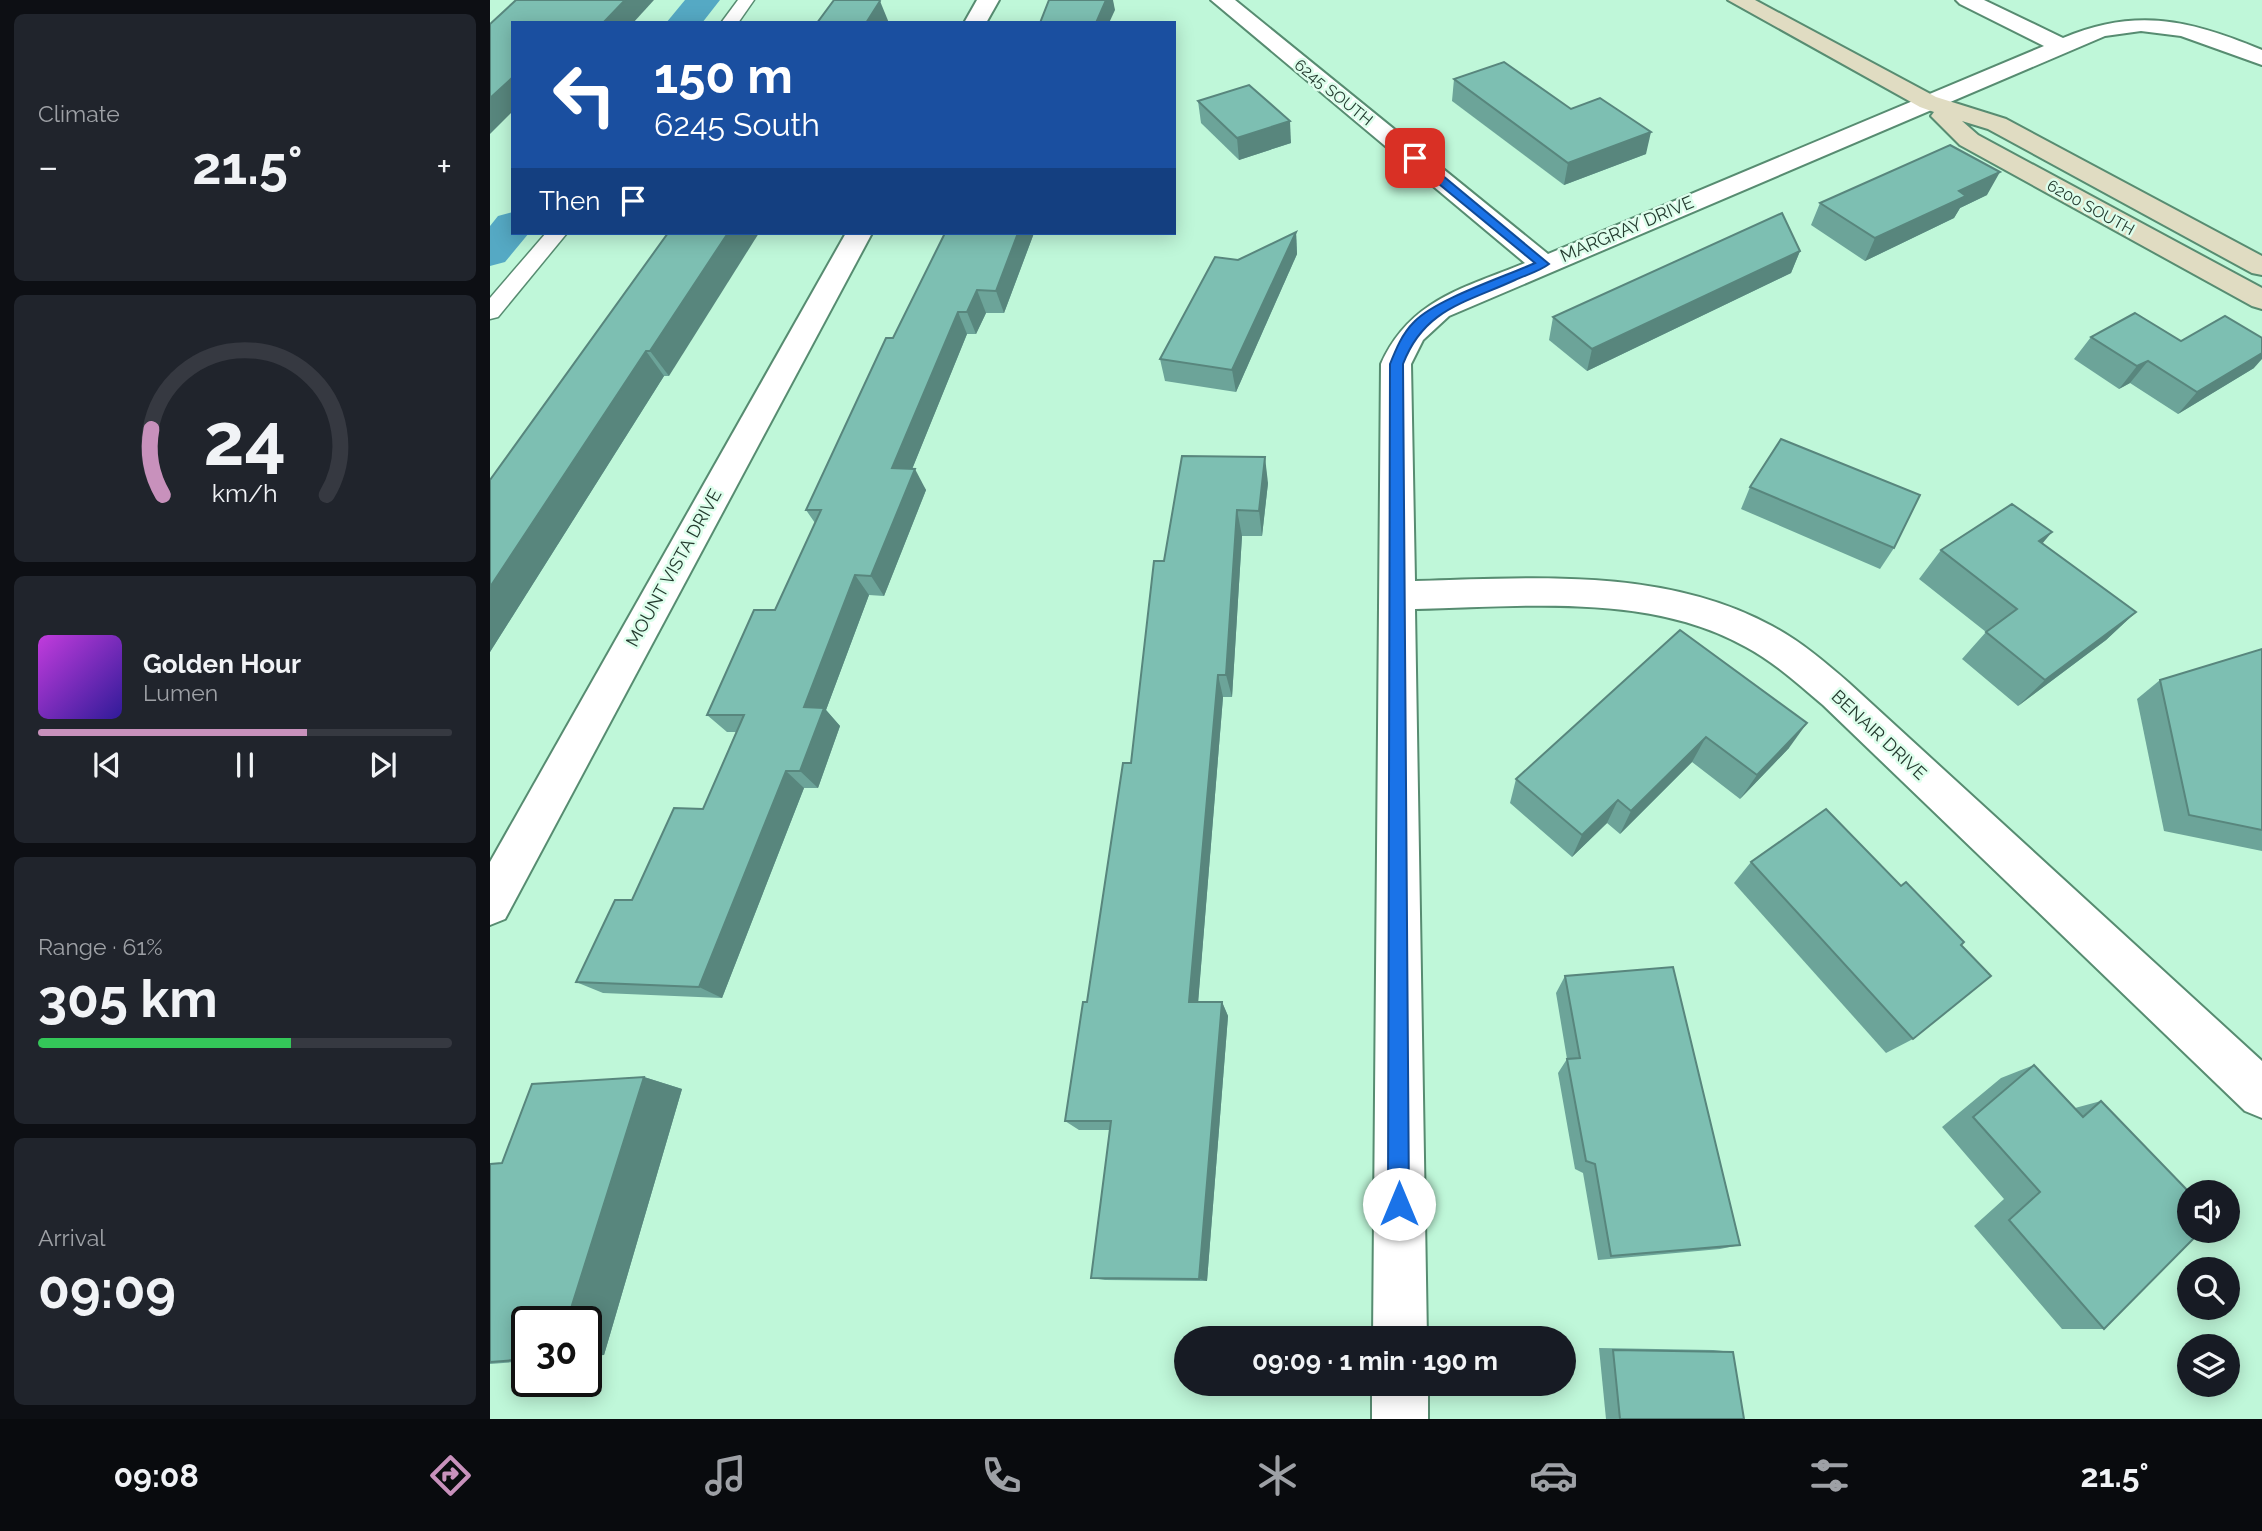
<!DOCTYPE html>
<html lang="en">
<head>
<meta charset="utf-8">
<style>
  :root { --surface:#171b24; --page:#20242c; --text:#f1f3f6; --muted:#9ea1a6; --line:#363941; --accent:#c891bc }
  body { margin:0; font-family:Raleway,sans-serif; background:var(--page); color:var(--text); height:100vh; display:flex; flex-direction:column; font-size:26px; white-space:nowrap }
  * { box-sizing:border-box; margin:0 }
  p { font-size:23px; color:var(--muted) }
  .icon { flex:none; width:38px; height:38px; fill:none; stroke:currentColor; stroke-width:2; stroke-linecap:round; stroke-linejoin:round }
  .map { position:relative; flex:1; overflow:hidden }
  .sheet { display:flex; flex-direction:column; gap:14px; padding:14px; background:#0d0f14; width:490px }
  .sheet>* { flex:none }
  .top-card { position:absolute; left:21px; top:21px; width:665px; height:214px; border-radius:0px; box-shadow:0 4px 18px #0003; background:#1a4fa0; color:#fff; overflow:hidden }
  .fabs { position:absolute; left:1687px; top:1180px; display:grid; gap:14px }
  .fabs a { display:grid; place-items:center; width:63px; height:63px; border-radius:50%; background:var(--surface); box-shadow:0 4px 18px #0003; font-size:35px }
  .speed { position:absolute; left:21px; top:1306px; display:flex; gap:14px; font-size:35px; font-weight:700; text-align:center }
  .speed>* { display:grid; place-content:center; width:91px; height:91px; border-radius:50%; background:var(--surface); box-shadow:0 4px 18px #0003; line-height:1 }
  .speed .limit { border:4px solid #111; border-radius:10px; background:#fff; color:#111 }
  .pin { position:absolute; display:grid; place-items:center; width:60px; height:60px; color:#fff; margin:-30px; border-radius:14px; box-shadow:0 4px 10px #0006 }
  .me { position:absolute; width:77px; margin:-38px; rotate:0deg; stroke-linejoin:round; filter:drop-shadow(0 0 5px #0008) }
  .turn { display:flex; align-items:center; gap:24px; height:147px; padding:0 28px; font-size:32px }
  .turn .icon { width:91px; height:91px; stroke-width:2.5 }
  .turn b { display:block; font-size:49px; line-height:60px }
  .then { display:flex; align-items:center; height:66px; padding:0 28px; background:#0003; gap:14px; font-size:26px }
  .big { font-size:52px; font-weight:700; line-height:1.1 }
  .sheet .card { flex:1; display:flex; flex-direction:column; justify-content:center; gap:10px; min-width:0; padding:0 24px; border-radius:10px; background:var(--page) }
  .sheet .dial { align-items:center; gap:0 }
  .dial svg { height:182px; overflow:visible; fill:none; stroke:var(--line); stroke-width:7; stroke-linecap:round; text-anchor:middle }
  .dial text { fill:var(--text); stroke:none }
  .song { display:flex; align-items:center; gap:21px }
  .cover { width:84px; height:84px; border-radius:10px; background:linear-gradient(135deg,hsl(290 70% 55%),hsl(250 70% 35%)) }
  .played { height:7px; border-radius:4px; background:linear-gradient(90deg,var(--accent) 65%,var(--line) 65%) }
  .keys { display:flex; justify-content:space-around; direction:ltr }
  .heat { display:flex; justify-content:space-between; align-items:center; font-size:38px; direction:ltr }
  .charge { height:10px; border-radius:5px; background:linear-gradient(90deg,#34c759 61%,var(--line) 0) }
  .trip { position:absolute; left:684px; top:1326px; width:402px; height:70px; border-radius:35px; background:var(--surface); box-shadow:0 4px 18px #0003; font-weight:700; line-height:70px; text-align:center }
  .tab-bar { display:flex; height:112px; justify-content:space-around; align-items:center; background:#090b0e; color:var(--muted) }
  .tab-bar .icon { width:49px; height:49px }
  .tab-bar .selected { color:var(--accent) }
  .tab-bar b { font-size:32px; color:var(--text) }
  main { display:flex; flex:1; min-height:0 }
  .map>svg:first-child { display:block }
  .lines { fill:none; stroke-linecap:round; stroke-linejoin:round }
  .canal { fill:#55a9c4; fill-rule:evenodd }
  .service-casing { stroke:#578c71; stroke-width:3 }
  .minor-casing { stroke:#578c71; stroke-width:4 }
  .secondary-casing { stroke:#578c71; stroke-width:4 }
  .service { fill:#fff; fill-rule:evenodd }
  .minor { fill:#fff; fill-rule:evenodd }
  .secondary { fill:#e0dcc2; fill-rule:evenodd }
  .wall { fill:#6ca499 }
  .shaded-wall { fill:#58867d }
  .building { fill:#7dbfb2; stroke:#58867d; stroke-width:2 }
  .route { fill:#1a73e8; stroke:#114b97; stroke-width:2 }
  .labels { text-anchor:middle; stroke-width:5; stroke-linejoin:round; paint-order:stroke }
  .far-street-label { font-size:16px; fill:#233a2e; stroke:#ddfeec }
  .street-label { font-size:18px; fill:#233a2e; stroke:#ddfeec }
</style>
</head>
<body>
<main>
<section class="sheet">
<div class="card"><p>Climate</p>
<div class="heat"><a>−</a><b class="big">21.5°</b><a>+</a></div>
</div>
<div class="card dial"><svg viewBox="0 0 100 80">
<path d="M14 69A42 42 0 1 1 86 69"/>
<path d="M14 69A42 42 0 0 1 9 40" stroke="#c891bc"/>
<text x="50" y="56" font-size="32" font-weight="700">24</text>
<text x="50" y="72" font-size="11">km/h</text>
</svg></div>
<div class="card">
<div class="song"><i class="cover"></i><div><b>Golden Hour</b><p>Lumen</p></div></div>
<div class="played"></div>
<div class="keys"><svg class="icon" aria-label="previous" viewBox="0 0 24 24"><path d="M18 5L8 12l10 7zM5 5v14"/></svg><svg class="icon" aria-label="pause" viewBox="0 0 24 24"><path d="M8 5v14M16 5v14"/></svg><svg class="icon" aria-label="next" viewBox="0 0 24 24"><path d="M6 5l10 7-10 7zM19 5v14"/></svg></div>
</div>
<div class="card"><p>Range · 61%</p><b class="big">305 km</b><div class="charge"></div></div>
<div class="card"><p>Arrival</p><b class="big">09:09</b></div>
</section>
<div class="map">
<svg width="1772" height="1419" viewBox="0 0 1772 1419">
  <rect width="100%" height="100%" fill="#bff7d9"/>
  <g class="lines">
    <g class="canal">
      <path d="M195,0H230L212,23H176Z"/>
      <path d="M23,212V233H39L15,262L0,266V226L8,216Z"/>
    </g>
    <g class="service-casing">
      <g id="service">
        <path d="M248,0H264L248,23H231Z"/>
        <path d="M56,233H77L8,317L0,319V298Z"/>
      </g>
    </g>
    <g class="minor-casing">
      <g id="minor">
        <path d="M487,0H509L496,23H474Z"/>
        <path d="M721,0H745L1058,254L1554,46L1470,4L1466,0H1494L1573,38C1646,7 1701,20 1772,50V65L1691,36L1651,31L1615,36L959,316L933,340L921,364L925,581C1043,578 1174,567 1282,626C1310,641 1335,662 1359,683L1772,1061V1118L1755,1111L1333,705C1308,684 1284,662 1256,647C1159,592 1032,607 925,609L937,1339H883L891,364C920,299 975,288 1035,263Z"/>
        <path d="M356,233H382L15,919L0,925V862Z"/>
        <rect x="882" y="1384" width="56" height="35"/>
      </g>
    </g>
    <g class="secondary-casing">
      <path id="secondary" d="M1238,0H1265L1446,97L1516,119L1772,256V275L1762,273L1498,129L1472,121L1488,135L1772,288V309L1762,306L1470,145L1441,116L1444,112L1430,107Z"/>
    </g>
    <use href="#service" class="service"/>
    <use href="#minor" class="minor"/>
    <use href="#secondary" class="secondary"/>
  </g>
  <g class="wall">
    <path d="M964,79L1081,109L1156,154L1074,185L962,101Z"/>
    <path d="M708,101L801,143L749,160L711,123Z"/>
    <path d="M1497,195L1470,208L1464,218L1375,261L1321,225L1330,203Z"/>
    <path d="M806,232L807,254L746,392L675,381L670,359L748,260Z"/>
    <path d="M178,233L179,376H174L0,652V480Z"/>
    <path d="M544,233L514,313H496L486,334H477L422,469L436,490L394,596L379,595L336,710L350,726L328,788H314L232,998L113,993L86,982L142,900L213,809L246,732H237L217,715L285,610L325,523L316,510L403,338Z"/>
    <path d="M1310,251L1301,273L1097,371L1059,340L1063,317Z"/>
    <path d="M1601,337L1691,341L1764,368L1688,414L1640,383L1629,389L1584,359Z"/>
    <path d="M778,483L772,536H752L742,697H733L708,1002H732L738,1016L717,1281L615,1280L601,1278L620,1130H589L575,1121L641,763L674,561Z"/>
    <path d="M1260,487L1404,548L1390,569L1251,509Z"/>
    <path d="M1552,544L1646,612L1616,640L1528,706L1472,659L1496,632L1429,579L1451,550Z"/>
    <path d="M1190,630L1299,748L1250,799L1202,762L1130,834L1117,823L1082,857L1020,803L1026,779Z"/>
    <path d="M1772,649V851L1674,831L1647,699L1670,680Z"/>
    <path d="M1261,862L1411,886L1471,945L1423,1039L1396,1053L1244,883Z"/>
    <path d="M1075,976L1250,1245L1230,1249L1108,1260L1093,1173L1085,1169L1068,1073L1077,1059L1066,993Z"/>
    <path d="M1544,1065L1585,1108L1611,1101L1614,1329H1572L1484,1226L1514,1199L1452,1127L1511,1078Z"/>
    <path d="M154,1077L192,1089L114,1355L96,1356V1321H37V1361L0,1364V1164L12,1163Z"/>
    <path d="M1109,1348L1223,1350L1243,1352L1254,1419H1116Z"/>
  </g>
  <g class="shaded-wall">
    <path d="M135,0H164L143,23H113Z"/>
    <path d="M616,0H623L625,10L619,23H606Z"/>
    <path d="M390,1L399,23H376Z"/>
    <path d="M23,77V111L0,134V98Z"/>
    <path d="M800,121L801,143L749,160L747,138Z"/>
    <path d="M1161,132L1156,154L1074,185L1078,163Z"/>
    <path d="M1510,172L1497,195L1470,208L1464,218L1375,261L1385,238L1469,191Z"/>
    <path d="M806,232L807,254L746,392L742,370Z"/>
    <path d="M238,233H269L179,376L160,351Z"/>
    <path d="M528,233H544L514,313L506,291Z"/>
    <path d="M1310,251L1301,273L1097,371L1102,349Z"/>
    <path d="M487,290L496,313L486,334L477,312Z"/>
    <path d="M468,312L477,334L414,489L402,468Z"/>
    <path d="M156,351L174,376L0,652V587Z"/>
    <path d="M1772,353V359L1764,368L1688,414L1707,392Z"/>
    <path d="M1658,361L1640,383L1629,389L1647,366Z"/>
    <path d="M775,457L778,483L772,536L769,511Z"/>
    <path d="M425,469L436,490L394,596L381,576Z"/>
    <path d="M747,510L752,536L742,697L736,675Z"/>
    <path d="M1562,532L1537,562L1549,541Z"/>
    <path d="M365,575L379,595L336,710L350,726L328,788L310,771L314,707Z"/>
    <path d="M1646,612L1616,640L1528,706L1555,680Z"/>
    <path d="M728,675L733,697L707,1016L699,1002Z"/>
    <path d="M1317,723L1299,748L1250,799L1267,775Z"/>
    <path d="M1216,737L1202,762L1130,834L1141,811Z"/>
    <path d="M296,771L314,788L232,998L209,987Z"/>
    <path d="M1128,800L1117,823L1082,857L1092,835Z"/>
    <path d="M732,1002L738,1016L717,1281L709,1279Z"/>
    <path d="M154,1077L192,1089L114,1355L96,1356V1321H77Z"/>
  </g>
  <g class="building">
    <path d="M26,0H135L113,23H23V77L0,98V24Z"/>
    <path d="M344,0H389L390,1L376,23H327Z"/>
    <path d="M559,0H616L606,23H550Z"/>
    <path d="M1014,62L1081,109L1110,98L1161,132L1078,163L964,79Z"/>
    <path d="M759,85L800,121L747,138L708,101Z"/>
    <path d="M1460,145L1510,172L1469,191L1476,196L1385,238L1330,203Z"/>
    <path d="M1292,213L1310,251L1102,349L1063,317Z"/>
    <path d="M806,232L742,370L670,359L725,257L748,260Z"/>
    <path d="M178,233H238L160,351H156L0,587V480Z"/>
    <path d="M455,233H528L506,291L487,290L477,312H468L402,468L425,469L381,576L365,575L314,707L334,708L310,771H296L209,987L86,982L125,900H142L184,808L213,809L254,715H217L264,610H285L331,510H316L396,338H403Z"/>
    <path d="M1645,313L1691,341L1735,316L1772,338V353L1707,392L1658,361L1647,366L1601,337Z"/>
    <path d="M1291,439L1430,495L1404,548L1260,487Z"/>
    <path d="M692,456L775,457L769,511L747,510L736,675H728L699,1002H732L709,1279L601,1278L621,1121H575L593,1002H597L633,763H641L664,561H674Z"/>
    <path d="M1522,504L1562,532L1549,541L1646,612L1555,680L1496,632L1527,609L1451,550Z"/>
    <path d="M1190,630L1317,723L1267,775L1216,737L1141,811L1128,800L1092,835L1026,779Z"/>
    <path d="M1772,649V830L1699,815L1670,680Z"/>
    <path d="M1336,809L1411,886L1416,882L1474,942L1471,945L1501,976L1423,1039L1261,862Z"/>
    <path d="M1183,967L1250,1245L1121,1256L1105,1164L1096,1161L1077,1059L1090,1058L1075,976Z"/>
    <path d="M1544,1065L1593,1117L1611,1101L1699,1192V1230H1712L1614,1329L1519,1220L1550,1192L1483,1117Z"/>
    <path d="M154,1077L77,1321H37V1359L0,1362V1164L12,1163L42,1084Z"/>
    <path d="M1123,1350L1243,1352L1254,1419H1130Z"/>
  </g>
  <path class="route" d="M921,156H929L1059,264C1050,271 1036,275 1025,280C975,303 934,309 913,364L919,1204L916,1212L909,1215L902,1212L898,1204L900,364C906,349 912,334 924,322C946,299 1014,277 1045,263L921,161Z"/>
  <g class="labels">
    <g class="far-street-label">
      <text transform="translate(844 92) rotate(39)" y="6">6245 SOUTH</text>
      <text transform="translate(1601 207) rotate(29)" y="6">6200 SOUTH</text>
    </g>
    <g class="street-label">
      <text transform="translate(1137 229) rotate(-23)" y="6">MARGRAY DRIVE</text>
      <text transform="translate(184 568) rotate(-61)" y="6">MOUNT VISTA DRIVE</text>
      <text transform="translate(1389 735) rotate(43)" y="6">BENAIR DRIVE</text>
    </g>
  </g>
</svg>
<div class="fabs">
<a><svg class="icon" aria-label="sound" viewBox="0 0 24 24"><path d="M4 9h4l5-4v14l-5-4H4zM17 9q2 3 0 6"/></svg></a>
<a><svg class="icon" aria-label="search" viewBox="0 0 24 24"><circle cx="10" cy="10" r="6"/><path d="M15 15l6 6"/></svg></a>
<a><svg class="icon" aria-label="layers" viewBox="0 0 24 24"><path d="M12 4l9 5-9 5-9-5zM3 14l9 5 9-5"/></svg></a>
</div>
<div class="speed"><div class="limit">30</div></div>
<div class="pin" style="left:925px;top:158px;background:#d93025"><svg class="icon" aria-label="arrive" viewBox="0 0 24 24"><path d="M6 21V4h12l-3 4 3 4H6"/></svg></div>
<svg class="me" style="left:909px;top:1204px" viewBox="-20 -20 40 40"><circle r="19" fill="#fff"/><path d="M0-13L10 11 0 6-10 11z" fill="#1a73e8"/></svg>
<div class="trip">09:09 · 1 min · 190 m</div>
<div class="top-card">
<div class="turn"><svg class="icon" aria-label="left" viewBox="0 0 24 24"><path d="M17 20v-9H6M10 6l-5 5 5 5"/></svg><div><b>150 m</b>6245 South</div></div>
<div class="then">Then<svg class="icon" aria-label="arrive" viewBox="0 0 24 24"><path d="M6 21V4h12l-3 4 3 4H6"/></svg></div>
</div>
</div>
</main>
<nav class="tab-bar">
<b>09:08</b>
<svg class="icon selected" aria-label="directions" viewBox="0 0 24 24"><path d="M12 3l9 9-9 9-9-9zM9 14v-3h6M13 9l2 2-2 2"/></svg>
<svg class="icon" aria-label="music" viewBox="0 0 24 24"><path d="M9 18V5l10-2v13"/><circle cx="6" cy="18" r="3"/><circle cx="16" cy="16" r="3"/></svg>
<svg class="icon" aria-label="phone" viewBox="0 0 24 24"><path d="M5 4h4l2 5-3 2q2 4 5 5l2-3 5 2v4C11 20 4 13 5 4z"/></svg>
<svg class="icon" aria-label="climate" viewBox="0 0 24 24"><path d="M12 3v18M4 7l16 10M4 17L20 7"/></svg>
<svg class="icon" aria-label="car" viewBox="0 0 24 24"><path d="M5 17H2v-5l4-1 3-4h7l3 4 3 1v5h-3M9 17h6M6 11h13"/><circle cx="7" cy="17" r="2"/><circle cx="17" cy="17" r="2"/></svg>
<svg class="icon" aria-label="filters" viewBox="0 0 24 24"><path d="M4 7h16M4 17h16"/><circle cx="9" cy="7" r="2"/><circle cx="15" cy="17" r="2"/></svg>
<b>21.5°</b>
</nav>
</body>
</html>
